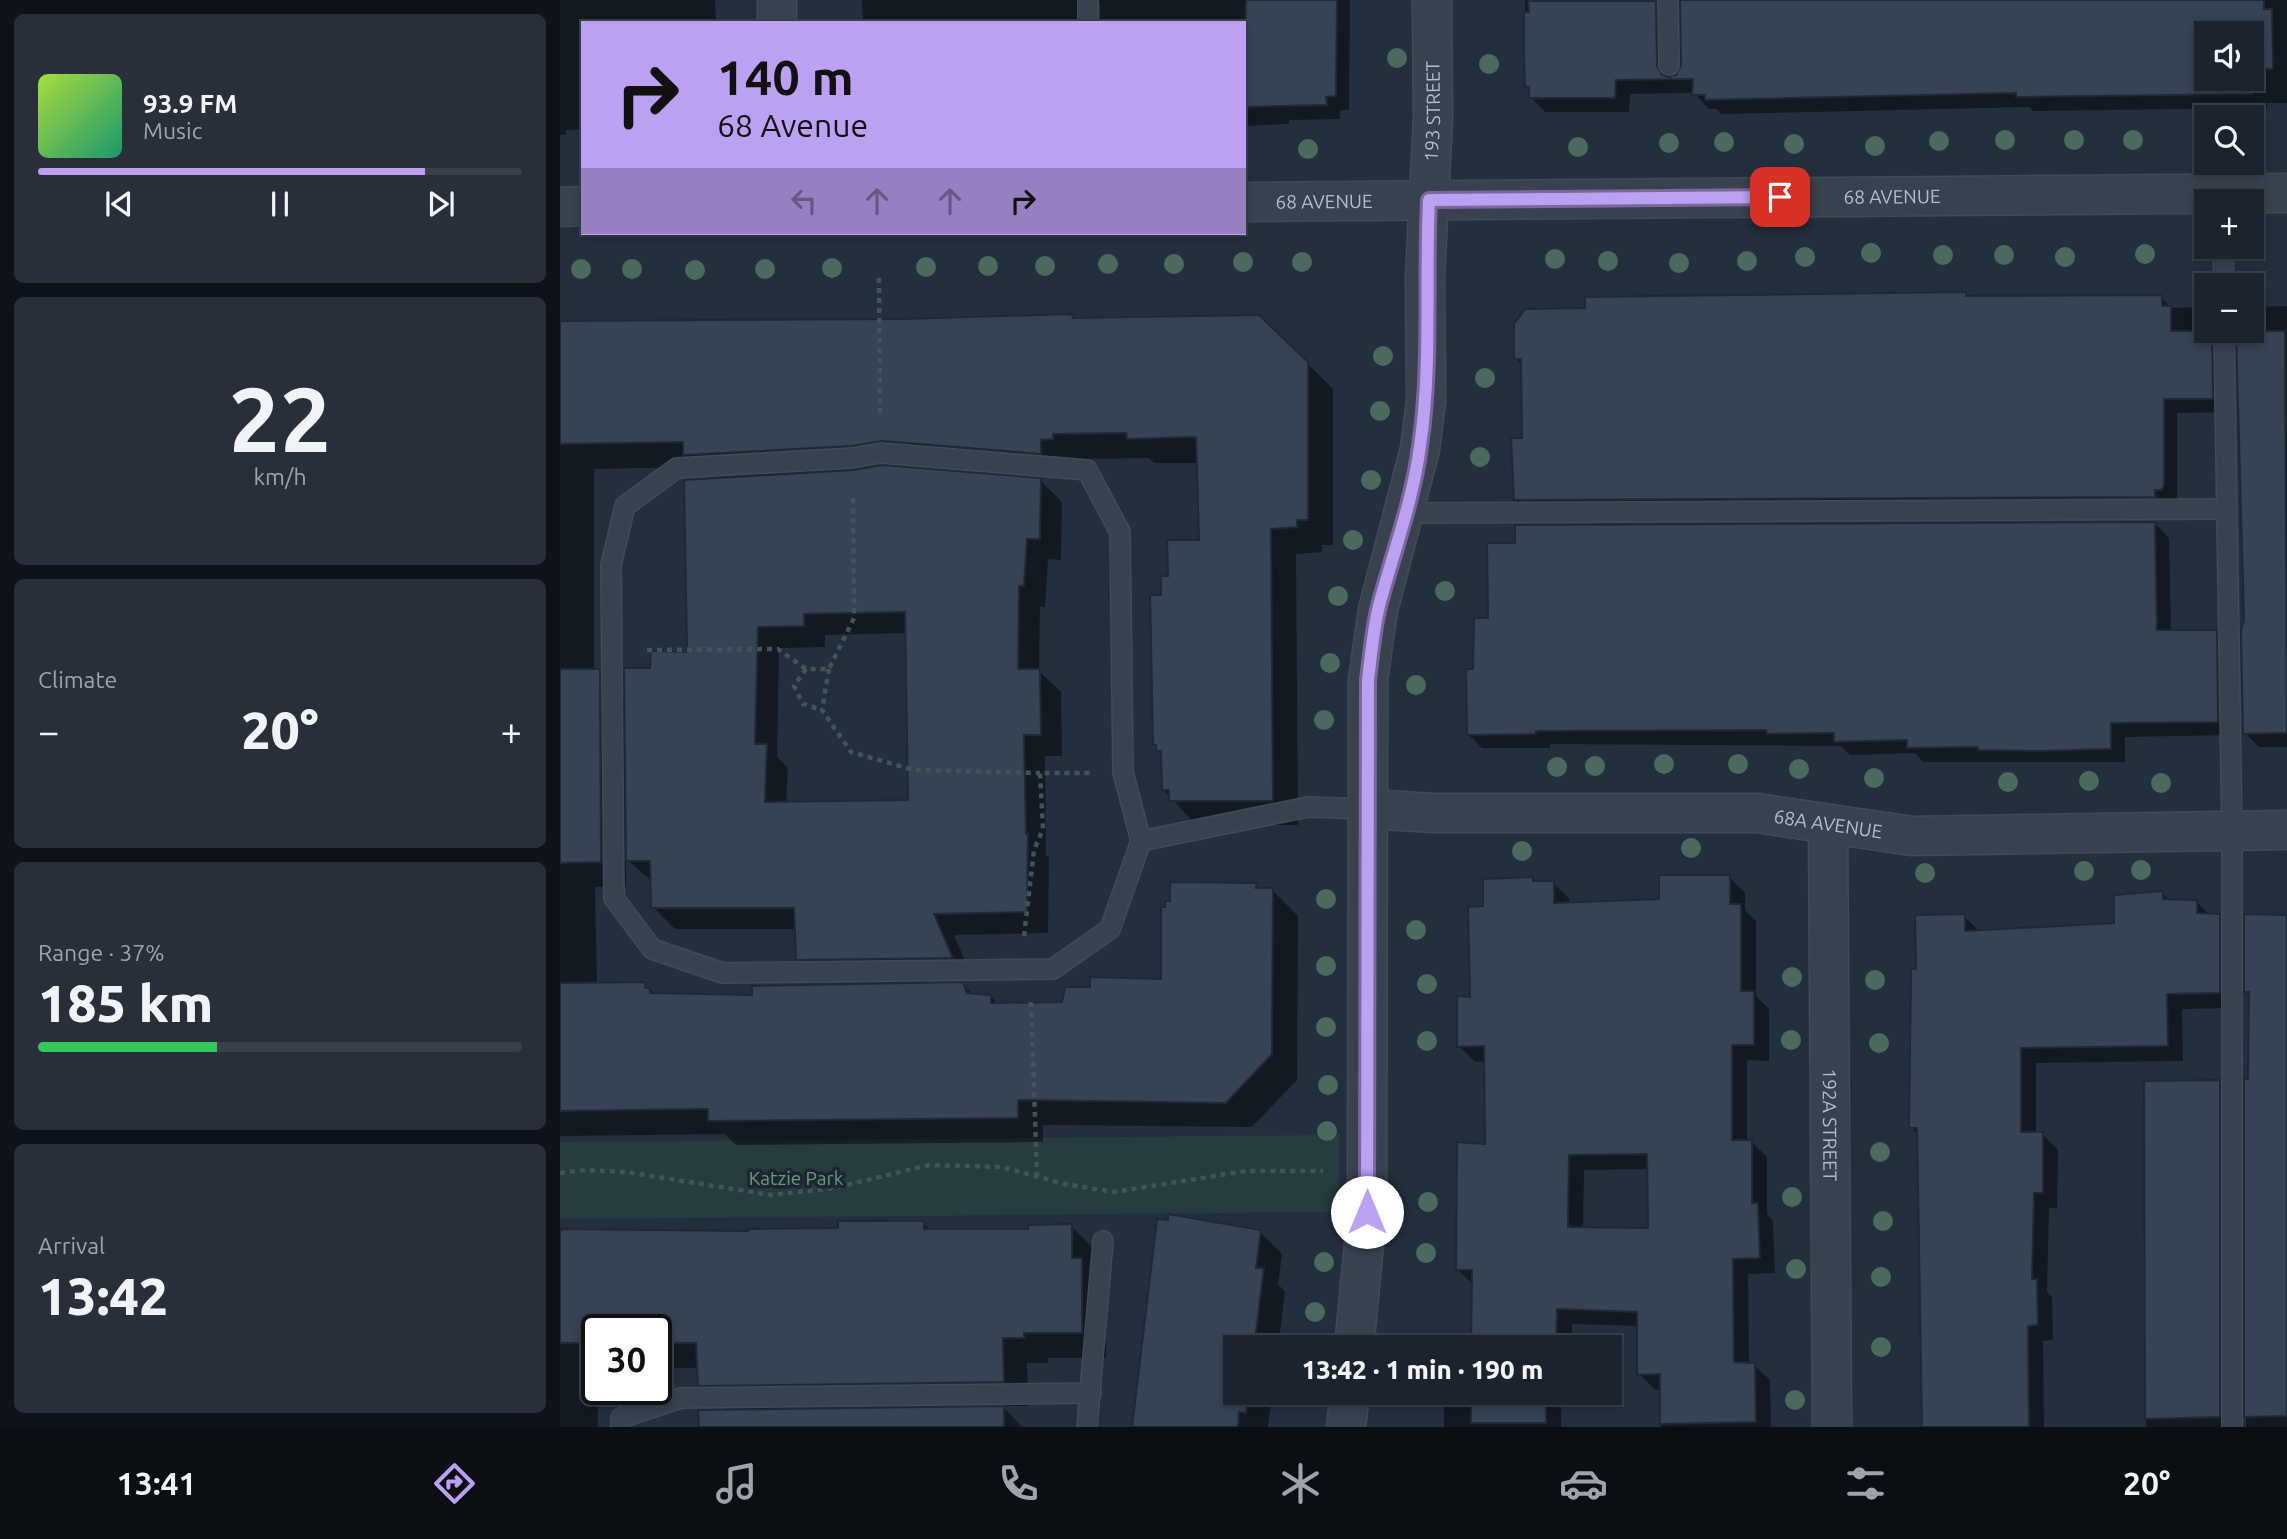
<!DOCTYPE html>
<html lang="en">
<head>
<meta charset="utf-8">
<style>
  :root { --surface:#1b232e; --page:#282f3a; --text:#f1f3f6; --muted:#a0a4aa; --line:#39404a; --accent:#bca0f2 }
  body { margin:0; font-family:Ubuntu,sans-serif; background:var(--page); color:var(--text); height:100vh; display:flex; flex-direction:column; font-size:26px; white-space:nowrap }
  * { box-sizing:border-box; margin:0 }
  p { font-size:23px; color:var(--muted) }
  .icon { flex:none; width:38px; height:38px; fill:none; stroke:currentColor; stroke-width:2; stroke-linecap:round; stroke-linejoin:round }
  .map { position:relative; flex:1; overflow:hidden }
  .sheet { display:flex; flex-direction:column; gap:14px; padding:14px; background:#0f1319; width:560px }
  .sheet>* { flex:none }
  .hud { position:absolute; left:21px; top:21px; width:665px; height:214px; border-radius:0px; box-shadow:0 4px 10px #0003,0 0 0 2px var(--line); background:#bca0f2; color:#111; overflow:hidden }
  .controls { position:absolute; left:1634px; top:21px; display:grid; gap:14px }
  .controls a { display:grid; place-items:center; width:70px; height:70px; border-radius:0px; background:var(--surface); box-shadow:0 4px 10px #0003,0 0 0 2px var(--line); font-size:35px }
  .speed { position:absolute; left:21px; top:1314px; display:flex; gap:14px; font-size:35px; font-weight:700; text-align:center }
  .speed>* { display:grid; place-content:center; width:91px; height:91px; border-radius:50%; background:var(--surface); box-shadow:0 4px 10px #0003,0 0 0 2px var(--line); line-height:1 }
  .speed .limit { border:4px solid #111; border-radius:10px; background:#fff; color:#111 }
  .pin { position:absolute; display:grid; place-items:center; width:60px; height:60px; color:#fff; margin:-30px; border-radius:14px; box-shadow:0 4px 10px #0006 }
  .me { position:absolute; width:77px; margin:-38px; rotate:0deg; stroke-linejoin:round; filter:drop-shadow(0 0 5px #0008) }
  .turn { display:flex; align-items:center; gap:24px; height:147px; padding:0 21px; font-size:32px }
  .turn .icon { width:91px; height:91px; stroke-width:2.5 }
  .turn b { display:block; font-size:49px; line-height:60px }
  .lanes { display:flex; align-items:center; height:66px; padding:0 21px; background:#0003; justify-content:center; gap:35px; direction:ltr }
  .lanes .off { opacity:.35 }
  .big { font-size:52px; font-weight:800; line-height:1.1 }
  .sheet .widget { flex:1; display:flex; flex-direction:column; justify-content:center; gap:10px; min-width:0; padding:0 24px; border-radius:10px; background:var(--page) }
  .sheet .dial { align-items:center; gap:0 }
  .dial b { font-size:91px; line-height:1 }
  .song { display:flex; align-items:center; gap:21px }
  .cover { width:84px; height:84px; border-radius:10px; background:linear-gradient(135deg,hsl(80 70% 55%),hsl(160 70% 35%)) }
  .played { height:7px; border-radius:4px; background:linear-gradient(90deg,var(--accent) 80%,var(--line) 80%) }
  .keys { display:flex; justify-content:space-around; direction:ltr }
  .heat { display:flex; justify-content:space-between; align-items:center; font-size:38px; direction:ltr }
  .charge { height:10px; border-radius:5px; background:linear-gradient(90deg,#34c759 37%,var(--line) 0) }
  .trip { position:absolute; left:663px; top:1335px; width:399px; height:70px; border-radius:0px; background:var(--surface); box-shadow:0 4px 10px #0003,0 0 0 2px var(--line); font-weight:800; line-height:70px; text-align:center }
  .tab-bar { display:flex; height:112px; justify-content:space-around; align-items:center; background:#0b0e12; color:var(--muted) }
  .tab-bar .icon { width:49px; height:49px }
  .tab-bar .on { color:var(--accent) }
  .tab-bar b { font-size:32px; color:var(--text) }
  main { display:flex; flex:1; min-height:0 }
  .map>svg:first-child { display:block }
  .green { fill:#263c3f }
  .shadow { fill:#0007; fill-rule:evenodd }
  .building { fill:#364354; stroke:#1f2835; stroke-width:2; fill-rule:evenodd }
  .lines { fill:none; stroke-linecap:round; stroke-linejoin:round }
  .service-casing { stroke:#414a57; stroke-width:22 }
  .minor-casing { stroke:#414a57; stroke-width:41 }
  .tertiary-casing { stroke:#414a57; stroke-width:41 }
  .path { stroke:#3f5557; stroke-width:4.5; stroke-dasharray:5 5; stroke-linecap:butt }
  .service { stroke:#38414e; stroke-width:19 }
  .minor { stroke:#38414e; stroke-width:38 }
  .tertiary { stroke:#38414e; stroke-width:38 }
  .tree { fill:#4b6a5d }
  .route-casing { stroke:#7a689d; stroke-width:18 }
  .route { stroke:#bca0f2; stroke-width:12 }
  .labels { text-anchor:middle; stroke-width:7; stroke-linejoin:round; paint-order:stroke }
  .street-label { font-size:19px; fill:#b4bcc9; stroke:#1d2633 }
  .park-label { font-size:19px; fill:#6b9a76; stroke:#1d2633 }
</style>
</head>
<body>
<main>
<section class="sheet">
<div class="widget">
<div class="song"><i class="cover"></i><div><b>93.9 FM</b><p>Music</p></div></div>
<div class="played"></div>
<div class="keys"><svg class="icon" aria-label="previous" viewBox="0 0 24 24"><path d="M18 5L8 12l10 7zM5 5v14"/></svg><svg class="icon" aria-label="pause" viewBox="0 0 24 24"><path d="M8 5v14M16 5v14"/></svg><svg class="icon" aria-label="next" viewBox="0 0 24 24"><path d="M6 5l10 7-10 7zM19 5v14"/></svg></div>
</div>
<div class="widget dial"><b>22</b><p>km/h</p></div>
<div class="widget"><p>Climate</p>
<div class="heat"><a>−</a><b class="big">20°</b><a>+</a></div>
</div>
<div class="widget"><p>Range · 37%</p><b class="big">185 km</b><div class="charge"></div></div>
<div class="widget"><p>Arrival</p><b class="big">13:42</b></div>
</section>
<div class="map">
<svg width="1727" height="1427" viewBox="0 0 1727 1427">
  <rect width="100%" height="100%" fill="#242f3e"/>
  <path class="green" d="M779,1135V1212L0,1219V1142Z"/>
  <g class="shadow">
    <path d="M0,0H155L156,23H23V129L6,130V135H0Z"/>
    <path d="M302,0H790L789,110H780V119L729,120V124L684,126V23H540V2H536L529,23H303Z"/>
    <path d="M965,0L1095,2L1110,17L1111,78L1117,77L1123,66L1140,0H1727V103H1707V108L1473,111L1469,107L1161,114L1157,109H1149L1134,93L1070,94L1069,112H985L971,97L967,87ZM1647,33H1692V79H1647Z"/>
    <path d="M1538,295L1601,297L1611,308L1647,307V331H1692V307L1727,306V747H1699L1685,733L1678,334H1671L1666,412L1617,413V500L970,514L955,499L964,440L963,365L956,358L1027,310V299Z"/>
    <path d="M512,315L516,319L747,363L773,389V545H762V552L736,554L738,825H636L604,790L603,756L595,744L603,596L609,578L641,541L639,463H594L589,458L518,459V464L506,465V479L339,467L480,480L502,502L501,560L488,559L485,607H480L479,671L501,692L502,756H485L486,855L489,857L488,933L394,935L413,979L260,981L238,959L237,929H115L93,907V882L66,859V887H35L37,985L84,984L96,995L194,996L402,984L413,995L430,996L438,1004L503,1003L532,989L602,980L612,903L696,885L701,890H712L738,916L737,1080L692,1127L483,1125V1142L176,1145L165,1134L0,1136V323L342,321ZM138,467L150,480L129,654L91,669L66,698L39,670H34V469ZM347,633L350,801L226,803L228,768L217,757L219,648L265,647V635Z"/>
    <path d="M1595,523L1609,538L1611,632H1656L1670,646L1671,735L1565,737V762H1363L1355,753L1290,755L1281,746L990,744V748H922L908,734Z"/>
    <path d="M1169,877L1185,893V910L1196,921V996L1209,1009V1061L1187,1060V1141H1191L1207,1157V1214L1213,1221L1215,1273L1188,1274L1189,1365H1194L1210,1380L1211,1427H1101L1102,1390H1095L1079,1374V1326L1012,1324V1348H913L914,1285L897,1269L927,1145L926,1061L915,1062L899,1046L912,998L925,908L972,879L976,883H993L1009,898V904L1101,901ZM1089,1169L1090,1230L1023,1229L1024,1170Z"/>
    <path d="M1602,893L1610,901H1636L1650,915H1659L1675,931V1008L1622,1009L1623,1061L1476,1063V1134H1482L1498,1150L1497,1208H1489L1487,1292L1492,1297L1493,1340L1483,1341L1484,1427H1363L1358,1135L1351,1127L1358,970L1404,916L1420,932L1556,924Z"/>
    <path d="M1727,916V1427H1686V1081H1690V996L1686,992Z"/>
    <path d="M1659,1081L1673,1096V1427H1586V1083Z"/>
    <path d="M598,1221L700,1232L722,1254L718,1284L725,1292L718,1348H676V1393H712L708,1427H575L586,1336L583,1332Z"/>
    <path d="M363,1223L371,1231L469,1230L511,1226L536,1251L546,1284V1358H488V1363H467L468,1406H442L462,1427H141L166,1411L139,1385V1368H96V1330H37L38,1427H0V1230L190,1233Z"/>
    <path d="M884,1393H1011V1402H1001V1427H884Z"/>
  </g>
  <g class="building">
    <path d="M686,0H777L776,96L766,97L767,105L684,107Z"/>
    <path d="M1120,0H1704V9H1712L1713,69H1704V89H1693V94L1456,97V93L1145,100V95H1132L1133,79L1056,80L1055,98H969V87H965L964,58V12H969L968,1H1096L1097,66L1102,75L1109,77L1116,75L1121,65ZM1647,33H1692V79H1647Z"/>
    <path d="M1406,292V296L1602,295V306H1611V331H1652L1653,399H1604V485L1602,490H1595V497L954,500L951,438H962L961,359H954V324L965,309L1025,308V297Z"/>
    <path d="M512,314L513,318L699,315L748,362V520H737V527L711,529L713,801H609V790H602L601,751H596V745H593L590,595H601V576H608L607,540H639L636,437L567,439L566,433L493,434V439L481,440V454L322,441L291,446L123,455V442L0,444V321L342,319Z"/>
    <path d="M1676,331H1725L1727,733L1683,734L1681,630L1684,620Z"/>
    <path d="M322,465L481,478L480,539H467L464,586H459L458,669H480L481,735H464L466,834H468L467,912L374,914L393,958L236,960L234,908H91L90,861H66L64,668H90L91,651L127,652L124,480L293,470ZM345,612L348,800L205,802L207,744H195L198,627L244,626V614Z"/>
    <path d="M1595,522L1597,630H1657L1658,722L1551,723V749L1480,751L1418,750V747L1347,748V740L1274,742V733L1207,734L1206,730L976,731V734L907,735L906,669H913L914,618H928L927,543H955V525Z"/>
    <path d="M0,669H40L41,862L0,863Z"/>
    <path d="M1099,875H1170V904H1181V991H1194V1045H1172V1140H1192V1203H1198L1200,1258L1173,1259L1174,1362L1195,1363L1196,1422L1100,1424V1374L1077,1375V1312L997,1309L996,1348H911L912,1270H896L897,1142L925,1144L924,1046L897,1047V996L910,997L908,907L923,906V879L973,877V881H994V903L1099,899ZM1087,1154L1088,1228L1008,1227L1009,1155Z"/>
    <path d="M610,882L697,883L696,888H713L712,1054L666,1103L458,1100V1118L148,1121V1109L0,1111V983L85,982V988H90V993L192,995V986L403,982L407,993L431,995V1003L502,1002L505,987H530V977L601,979V907H605V901H610Z"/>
    <path d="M1603,891V899L1637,900V913L1660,914V993L1607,994L1608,1046L1461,1048V1132H1483V1193H1474L1472,1279H1477L1478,1325L1468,1326L1469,1427H1362L1357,1128H1349L1351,969H1356L1355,915L1405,914V931L1554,923V895Z"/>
    <path d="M1684,914L1727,915V1416L1684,1417V1079H1688L1689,992H1684Z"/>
    <path d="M1660,1080V1417L1585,1419L1584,1081Z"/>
    <path d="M608,1214L701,1230L696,1268H704L694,1348H676V1393H688L686,1413L679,1412L678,1427H572L597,1219L608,1220Z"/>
    <path d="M278,1221H364V1229H468V1225L512,1224V1258H522V1333H464V1338H443L444,1382L138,1386L136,1343H96V1330H37V1343H0V1229L188,1231V1229L278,1228Z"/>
    <rect x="911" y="1393" width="75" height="30"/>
    <path d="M444,1406V1427H139L138,1410Z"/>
  </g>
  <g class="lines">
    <g class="service-casing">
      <g id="service">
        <path d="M528,0V23"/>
        <path d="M1108,0L1109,65"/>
        <path d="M1663,247L1664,285"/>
        <path d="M1664,331L1672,832V1427"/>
        <path d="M846,513L1667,509"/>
        <path d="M581,841L550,929L493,969L163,973L92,949L54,898L51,565L65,506L117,468L292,458L321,453L527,470L560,532L563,772L581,841L748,807L809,809"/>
        <path d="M61,1427V1418L121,1398L531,1393"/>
        <path d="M527,1427L543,1241"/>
      </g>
    </g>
    <g class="minor-casing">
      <g id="minor">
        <path d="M217,23V0"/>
        <path id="s1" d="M809,809L874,813H1196L1352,836L1727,830"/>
        <path id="s2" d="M1268,824L1272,1427"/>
        <path id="s3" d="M794,1348L807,1212L808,680L818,610L860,449L866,401L865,277L873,119L872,0"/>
        <path d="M786,1427L790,1393"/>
      </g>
    </g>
    <g class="tertiary-casing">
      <g id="tertiary">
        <path id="s4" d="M684,202L1727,193"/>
        <path d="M0,207L23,206"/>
      </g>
    </g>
    <g class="path">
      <path d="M319,278L320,417"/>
      <path d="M87,650L218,649L246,669H269L294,618L293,494"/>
      <path d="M246,669L234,686L243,704L262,710"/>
      <path d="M269,669L262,710L291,752L354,770L480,773"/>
      <path d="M464,936L474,850L483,829L480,773H530"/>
      <path d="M471,1002L477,1176"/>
      <path d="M0,1173L26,1170L66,1172L211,1195L274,1188L369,1165L442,1167L505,1184L554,1192L686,1171H763"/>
    </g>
    <use href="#service" class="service"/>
    <use href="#minor" class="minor"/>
    <use href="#tertiary" class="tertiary"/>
  </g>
  <g class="tree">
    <circle cx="837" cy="58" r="10"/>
    <circle cx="929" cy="64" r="10"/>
    <circle cx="1445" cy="140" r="10"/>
    <circle cx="1514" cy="140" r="10"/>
    <circle cx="1573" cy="140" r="10"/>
    <circle cx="1379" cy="141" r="10"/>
    <circle cx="1164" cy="142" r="10"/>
    <circle cx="1109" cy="143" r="10"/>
    <circle cx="1234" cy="144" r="10"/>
    <circle cx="1315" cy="146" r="10"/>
    <circle cx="1018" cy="147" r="10"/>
    <circle cx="748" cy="149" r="10"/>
    <circle cx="1311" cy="253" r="10"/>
    <circle cx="1585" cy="254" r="10"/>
    <circle cx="1383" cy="255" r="10"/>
    <circle cx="1444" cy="255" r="10"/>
    <circle cx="1245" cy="257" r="10"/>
    <circle cx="1505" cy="257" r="10"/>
    <circle cx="995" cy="259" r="10"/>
    <circle cx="1048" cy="261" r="10"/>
    <circle cx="1187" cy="261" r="10"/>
    <circle cx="683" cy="262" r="10"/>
    <circle cx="742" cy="262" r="10"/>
    <circle cx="1119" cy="263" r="10"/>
    <circle cx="548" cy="264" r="10"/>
    <circle cx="614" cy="264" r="10"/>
    <circle cx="428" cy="266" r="10"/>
    <circle cx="485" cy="266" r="10"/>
    <circle cx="366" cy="267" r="10"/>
    <circle cx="272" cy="268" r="10"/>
    <circle cx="21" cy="269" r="10"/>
    <circle cx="72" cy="269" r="10"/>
    <circle cx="205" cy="269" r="10"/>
    <circle cx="135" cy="270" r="10"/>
    <circle cx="823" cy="356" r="10"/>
    <circle cx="925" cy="378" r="10"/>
    <circle cx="820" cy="411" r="10"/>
    <circle cx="920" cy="457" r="10"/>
    <circle cx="811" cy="480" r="10"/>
    <circle cx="793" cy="540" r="10"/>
    <circle cx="885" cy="591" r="10"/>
    <circle cx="778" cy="596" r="10"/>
    <circle cx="770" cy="663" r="10"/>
    <circle cx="856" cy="685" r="10"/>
    <circle cx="764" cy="720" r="10"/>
    <circle cx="1104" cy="764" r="10"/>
    <circle cx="1178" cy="764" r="10"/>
    <circle cx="1035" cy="766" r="10"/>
    <circle cx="997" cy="767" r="10"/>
    <circle cx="1239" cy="769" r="10"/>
    <circle cx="1314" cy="778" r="10"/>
    <circle cx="1529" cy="781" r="10"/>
    <circle cx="1448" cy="782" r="10"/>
    <circle cx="1601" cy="783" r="10"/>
    <circle cx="1131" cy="848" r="10"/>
    <circle cx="962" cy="851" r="10"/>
    <circle cx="1581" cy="870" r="10"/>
    <circle cx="1524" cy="871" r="10"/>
    <circle cx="1365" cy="873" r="10"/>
    <circle cx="766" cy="899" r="10"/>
    <circle cx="856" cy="930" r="10"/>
    <circle cx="766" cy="966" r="10"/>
    <circle cx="1232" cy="977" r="10"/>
    <circle cx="1315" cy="980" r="10"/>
    <circle cx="867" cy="984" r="10"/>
    <circle cx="766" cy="1027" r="10"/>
    <circle cx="1231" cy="1040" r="10"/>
    <circle cx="867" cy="1041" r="10"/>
    <circle cx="1319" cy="1043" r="10"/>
    <circle cx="768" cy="1085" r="10"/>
    <circle cx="767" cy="1131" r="10"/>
    <circle cx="1320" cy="1152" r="10"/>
    <circle cx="1232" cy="1197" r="10"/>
    <circle cx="868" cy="1202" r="10"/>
    <circle cx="1323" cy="1221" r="10"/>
    <circle cx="866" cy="1253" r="10"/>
    <circle cx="764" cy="1262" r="10"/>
    <circle cx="1236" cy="1269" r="10"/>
    <circle cx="1321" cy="1277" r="10"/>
    <circle cx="755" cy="1312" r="10"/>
    <circle cx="1321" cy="1347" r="10"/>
    <circle cx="1235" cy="1400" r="10"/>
  </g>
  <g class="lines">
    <g class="route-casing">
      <path id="route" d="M807,1212L808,680C811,656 813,630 819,606C833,553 853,501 860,446C872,365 865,282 869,200L1220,197"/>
    </g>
    <use href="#route" class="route"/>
  </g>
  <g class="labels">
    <g class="street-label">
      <text dy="7" stroke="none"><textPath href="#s3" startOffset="1244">193 STREET</textPath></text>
      <text dy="7" stroke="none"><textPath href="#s4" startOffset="648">68 AVENUE</textPath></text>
      <text dy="7" stroke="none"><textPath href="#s4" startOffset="80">68 AVENUE</textPath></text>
      <text dy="7" stroke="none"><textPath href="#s1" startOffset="460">68A AVENUE</textPath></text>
      <text dy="7" stroke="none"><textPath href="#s2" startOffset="301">192A STREET</textPath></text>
    </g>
    <g class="park-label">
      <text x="236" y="1185">Katzie Park</text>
    </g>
  </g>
</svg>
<div class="controls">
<a><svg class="icon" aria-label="sound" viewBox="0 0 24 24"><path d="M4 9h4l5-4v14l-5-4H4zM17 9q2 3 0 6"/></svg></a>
<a><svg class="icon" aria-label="search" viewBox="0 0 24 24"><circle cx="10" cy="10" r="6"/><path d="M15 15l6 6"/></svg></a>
<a>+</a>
<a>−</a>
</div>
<div class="speed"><div class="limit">30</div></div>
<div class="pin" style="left:1220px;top:197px;background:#d93025"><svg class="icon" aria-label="arrive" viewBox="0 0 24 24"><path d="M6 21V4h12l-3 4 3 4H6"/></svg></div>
<svg class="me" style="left:807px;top:1212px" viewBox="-20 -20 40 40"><circle r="19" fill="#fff"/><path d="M0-13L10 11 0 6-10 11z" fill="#bca0f2"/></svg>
<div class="trip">13:42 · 1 min · 190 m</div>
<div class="hud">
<div class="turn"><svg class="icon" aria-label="right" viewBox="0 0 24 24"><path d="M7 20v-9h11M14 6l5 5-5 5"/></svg><div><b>140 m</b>68 Avenue</div></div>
<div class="lanes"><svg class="icon off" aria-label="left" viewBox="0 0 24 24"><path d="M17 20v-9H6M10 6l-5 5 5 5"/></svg><svg class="icon off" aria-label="ahead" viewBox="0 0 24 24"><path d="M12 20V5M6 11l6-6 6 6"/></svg><svg class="icon off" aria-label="ahead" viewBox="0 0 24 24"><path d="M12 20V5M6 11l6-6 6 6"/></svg><svg class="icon" aria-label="right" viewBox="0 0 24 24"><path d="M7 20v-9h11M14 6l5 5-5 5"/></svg></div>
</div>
</div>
</main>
<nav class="tab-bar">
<b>13:41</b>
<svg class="icon on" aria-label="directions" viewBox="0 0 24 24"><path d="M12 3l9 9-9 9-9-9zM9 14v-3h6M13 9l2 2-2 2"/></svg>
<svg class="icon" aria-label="music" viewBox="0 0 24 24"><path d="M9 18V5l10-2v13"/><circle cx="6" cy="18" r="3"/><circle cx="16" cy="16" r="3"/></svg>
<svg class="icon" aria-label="phone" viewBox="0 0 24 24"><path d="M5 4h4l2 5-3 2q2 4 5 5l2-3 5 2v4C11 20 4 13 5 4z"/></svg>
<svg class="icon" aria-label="climate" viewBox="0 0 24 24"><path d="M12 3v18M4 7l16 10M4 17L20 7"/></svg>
<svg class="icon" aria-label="car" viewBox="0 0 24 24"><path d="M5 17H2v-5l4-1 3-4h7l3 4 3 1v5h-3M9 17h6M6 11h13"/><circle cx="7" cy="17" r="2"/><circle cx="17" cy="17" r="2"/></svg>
<svg class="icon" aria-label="filters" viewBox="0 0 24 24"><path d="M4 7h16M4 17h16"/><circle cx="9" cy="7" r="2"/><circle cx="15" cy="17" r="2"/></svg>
<b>20°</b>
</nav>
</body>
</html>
